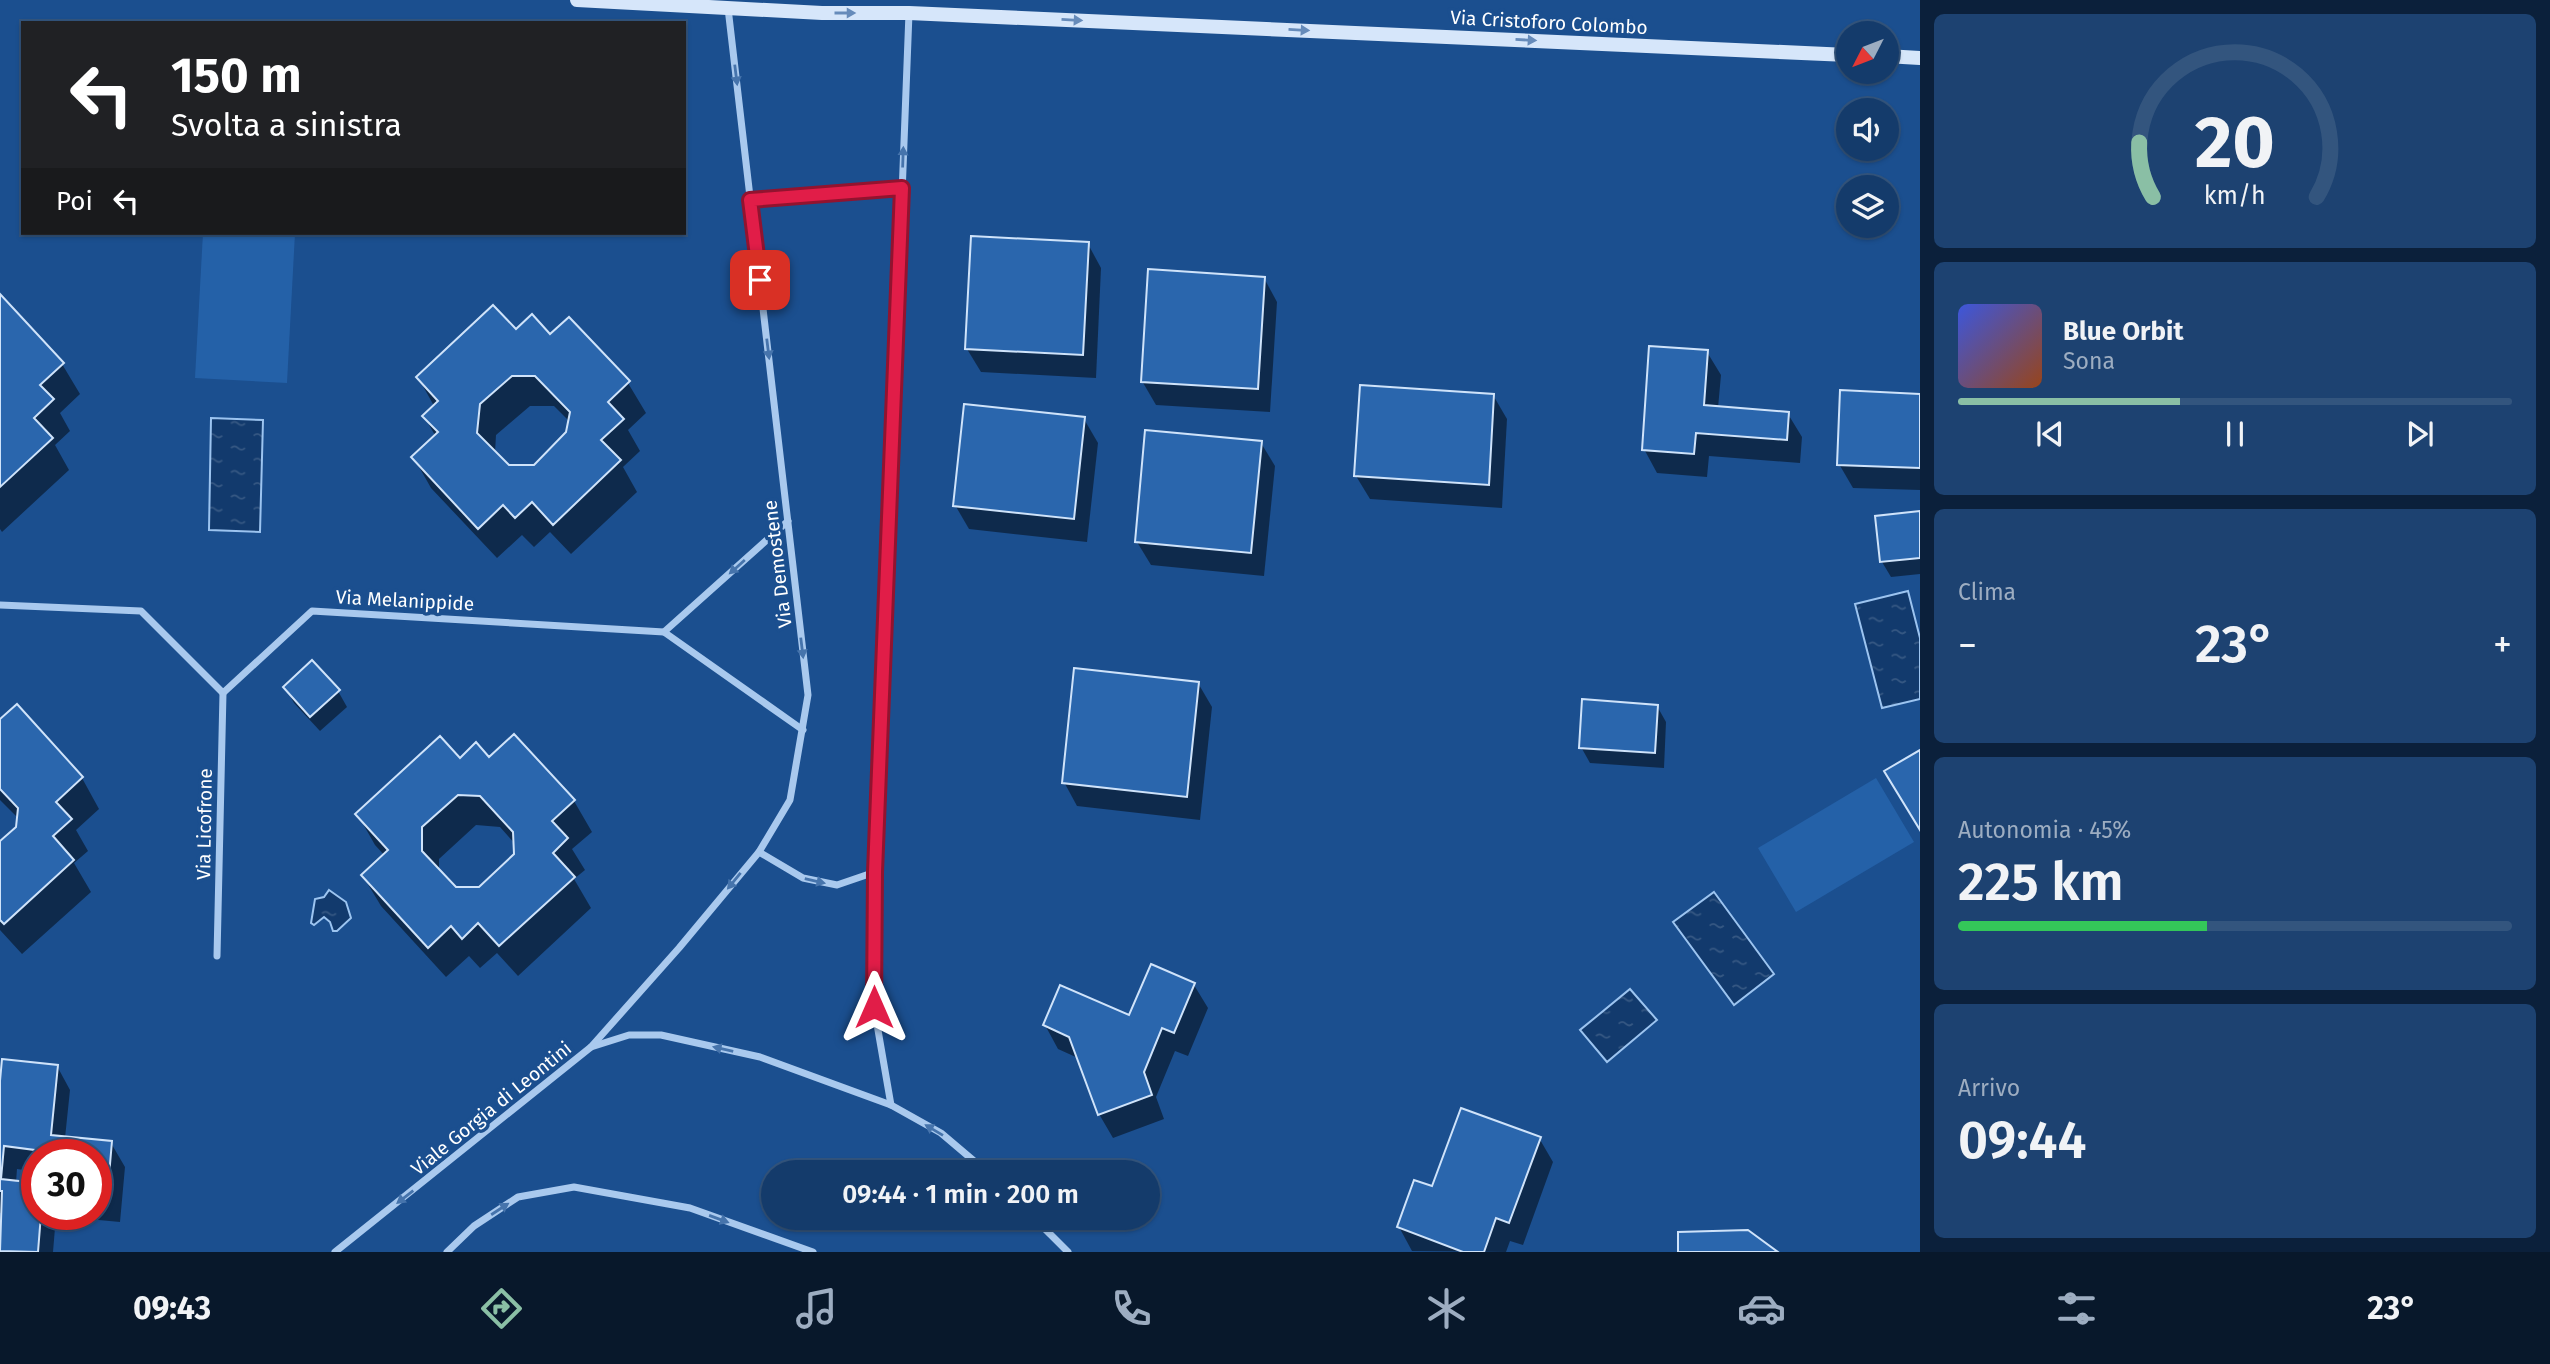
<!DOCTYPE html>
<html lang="it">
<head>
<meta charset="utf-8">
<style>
  :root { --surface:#143b6b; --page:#1d4271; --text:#f1f3f6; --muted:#9dadc1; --line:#33557e; --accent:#8abfa5 }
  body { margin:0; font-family:"Fira Sans",sans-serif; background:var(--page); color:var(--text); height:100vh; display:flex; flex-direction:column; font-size:26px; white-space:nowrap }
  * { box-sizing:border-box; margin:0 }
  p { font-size:23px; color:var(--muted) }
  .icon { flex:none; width:38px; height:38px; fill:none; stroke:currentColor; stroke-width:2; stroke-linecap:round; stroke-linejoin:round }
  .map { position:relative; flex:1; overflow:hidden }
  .side { display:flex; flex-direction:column; gap:14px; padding:14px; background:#0b203b; width:630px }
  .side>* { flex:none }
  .banner { position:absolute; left:21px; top:21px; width:665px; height:214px; border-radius:0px; box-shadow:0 2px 5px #0004,0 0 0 2px var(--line); background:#202124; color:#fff; overflow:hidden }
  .needle { width:46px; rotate:228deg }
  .tools { position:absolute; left:1836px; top:21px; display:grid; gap:14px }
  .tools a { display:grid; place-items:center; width:63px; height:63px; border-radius:50%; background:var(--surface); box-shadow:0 2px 5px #0004,0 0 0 2px var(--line); font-size:35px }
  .speed { position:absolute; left:21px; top:1139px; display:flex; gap:14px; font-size:35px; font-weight:700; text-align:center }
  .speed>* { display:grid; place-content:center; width:91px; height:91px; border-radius:50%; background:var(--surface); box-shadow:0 2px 5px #0004,0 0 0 2px var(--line); line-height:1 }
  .speed .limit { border:10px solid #d22; background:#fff; color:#111 }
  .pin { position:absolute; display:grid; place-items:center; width:60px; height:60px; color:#fff; margin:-30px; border-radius:14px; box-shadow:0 4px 10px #0006 }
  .me { position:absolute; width:77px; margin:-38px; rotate:0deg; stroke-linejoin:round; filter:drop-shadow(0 0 5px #0008) }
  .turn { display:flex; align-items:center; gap:24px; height:147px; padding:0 35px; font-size:32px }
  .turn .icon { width:91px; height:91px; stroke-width:2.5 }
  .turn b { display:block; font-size:49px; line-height:60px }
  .then { display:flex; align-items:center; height:66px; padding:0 35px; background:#0003; gap:14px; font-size:26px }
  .big { font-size:52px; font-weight:600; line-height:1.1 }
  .side .widget { flex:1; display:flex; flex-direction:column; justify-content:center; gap:10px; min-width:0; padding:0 24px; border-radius:10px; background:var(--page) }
  .side .dial { align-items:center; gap:0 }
  .dial svg { height:182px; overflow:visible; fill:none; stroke:var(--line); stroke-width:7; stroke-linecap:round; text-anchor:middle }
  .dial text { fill:var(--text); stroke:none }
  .song { display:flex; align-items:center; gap:21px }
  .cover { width:84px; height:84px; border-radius:10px; background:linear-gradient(135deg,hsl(230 70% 55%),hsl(20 70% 35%)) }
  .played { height:7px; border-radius:4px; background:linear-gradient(90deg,var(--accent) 40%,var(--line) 40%) }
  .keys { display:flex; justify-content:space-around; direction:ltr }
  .heat { display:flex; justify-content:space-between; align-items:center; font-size:38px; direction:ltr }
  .charge { height:10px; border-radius:5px; background:linear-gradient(90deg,#34c759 45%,var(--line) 0) }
  .trip { position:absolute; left:761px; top:1160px; width:399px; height:70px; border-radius:35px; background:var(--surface); box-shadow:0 2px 5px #0004,0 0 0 2px var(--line); font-weight:600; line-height:70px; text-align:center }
  .menu { display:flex; height:112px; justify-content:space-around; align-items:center; background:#08182b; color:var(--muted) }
  .menu .icon { width:49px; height:49px }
  .menu .active { color:var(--accent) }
  .menu b { font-size:32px; color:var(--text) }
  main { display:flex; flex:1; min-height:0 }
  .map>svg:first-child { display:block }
  .pitch { fill:#2461a8 }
  .water { fill:url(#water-ripples); stroke:#9cc4f0; stroke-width:2 }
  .shadow { fill:#0007; fill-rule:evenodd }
  .building { fill:#2a66ad; stroke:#cfe3fa; stroke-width:2; fill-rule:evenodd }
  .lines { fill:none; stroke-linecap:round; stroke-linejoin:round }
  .street { stroke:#a9c9ee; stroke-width:7 }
  .secondary { stroke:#d6e6fa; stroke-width:14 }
  .oneway { fill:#668bba }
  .oneway2 { fill:#4674ac }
  .route-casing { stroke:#92132f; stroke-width:18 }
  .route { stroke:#e11d48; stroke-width:12 }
  .labels { text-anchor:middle; stroke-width:7; stroke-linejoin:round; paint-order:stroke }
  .street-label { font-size:19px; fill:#fff; stroke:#1b4f8f }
</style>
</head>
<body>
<main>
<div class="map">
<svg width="1920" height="1252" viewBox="0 0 1920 1252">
  <defs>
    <pattern id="water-ripples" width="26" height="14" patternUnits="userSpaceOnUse" patternTransform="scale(1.75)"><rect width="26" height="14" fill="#123a6d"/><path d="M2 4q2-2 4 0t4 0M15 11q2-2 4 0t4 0" fill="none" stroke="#365883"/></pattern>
  </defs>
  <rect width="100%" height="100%" fill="#1b4f8f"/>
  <g class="pitch">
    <path d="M203,233H295L287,383L195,378Z"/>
    <path d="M1876,778L1914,842L1796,912L1758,848Z"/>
  </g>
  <g class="water">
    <path d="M211,418L263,420L260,532L209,530Z"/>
    <path d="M1908,591L1920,638V699L1882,708L1855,604Z"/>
    <path d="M329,890L346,902L351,918L337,931H333L330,922L324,917L314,925L311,923L315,899L324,897Z"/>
    <path d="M1714,892L1774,974L1734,1005L1673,922Z"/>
    <path d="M1630,989L1657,1020L1607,1062L1580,1030Z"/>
  </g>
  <g class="shadow">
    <path d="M1088,244L1101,268L1096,378L981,372L967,349Z"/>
    <path d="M1264,278L1277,302L1270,412L1156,405L1142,381Z"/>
    <path d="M0,296L62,364L80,394L60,413L70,431L55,445L69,470L2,532L0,529Z"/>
    <path d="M516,332L550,337L628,383L646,413L628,430L640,451L623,467L637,492L571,554L550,532L534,547L522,535L497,558L431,488L414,458L436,437L424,416L434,406L418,377ZM530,406H554L570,422L568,433L535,467H508L495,453L496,435Z"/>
    <path d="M1707,352L1721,375L1718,408L1788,414L1802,437L1800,463L1709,456L1707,477L1657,473L1644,449Z"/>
    <path d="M1493,395L1507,419L1502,508L1370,499L1356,476Z"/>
    <path d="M1920,395V490L1853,488L1839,464Z"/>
    <path d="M1084,419L1098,443L1087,542L969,529L955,505Z"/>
    <path d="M1261,443L1275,466L1264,576L1151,565L1137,542Z"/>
    <path d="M1920,512V574L1891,577L1882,562Z"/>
    <path d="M1198,683L1212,707L1200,820L1077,806L1064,782Z"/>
    <path d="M285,687L338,691L347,707L320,731L294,703Z"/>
    <path d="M1657,706L1666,722L1664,768L1590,763L1581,747Z"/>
    <path d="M17,707L82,778L99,809L76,830L88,851L74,863L91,892L22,954L0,930V844L17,827L18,818L0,800V722Z"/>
    <path d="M460,760H489L574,801L592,832L572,849L585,870L574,879L591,908L518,976L497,953L480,968L469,956L446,977L381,906L363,876L385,856L375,845L358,815ZM476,825L500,827L515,844V854L479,889H455L439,871V859Z"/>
    <path d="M1194,985L1208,1008L1188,1056L1175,1051L1156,1097L1164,1119L1113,1138L1099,1114L1078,1058L1058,1049L1045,1025L1130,1017Z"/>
    <path d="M57,1066L70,1090L65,1138L111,1143L125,1167L120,1222L56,1216L53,1252H0L2,1213H0V1098ZM37,1155H96V1214H37L16,1183L17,1169L37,1172Z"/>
    <path d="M1539,1138L1553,1162L1523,1245L1510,1241L1506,1252L1412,1251L1399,1227L1433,1189Z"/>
  </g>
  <g class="building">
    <path d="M971,236L1089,242L1083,355L965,349Z"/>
    <path d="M1148,269L1265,277L1258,389L1141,382Z"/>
    <path d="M0,294L64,363L40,385L54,399L34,418L53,438L0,487Z"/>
    <path d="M493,305L516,329L532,314L550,334L569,317L630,381L608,402L624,419L601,440L621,460L553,525L532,502L515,518L503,505L478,529L411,457L438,432L422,416L438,401L416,377ZM512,376H535L570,412L566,432L534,465H509L477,433L480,404Z"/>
    <path d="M1649,346L1708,350L1704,405L1789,412L1787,440L1696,433L1694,454L1642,450Z"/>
    <path d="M1360,385L1494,394L1489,485L1354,476Z"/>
    <path d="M1840,390L1920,394V468L1837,465Z"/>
    <path d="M964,404L1085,417L1074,519L953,506Z"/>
    <path d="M1145,430L1262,441L1251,553L1135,542Z"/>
    <path d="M1920,511V558L1880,562L1875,516Z"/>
    <path d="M312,660L340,690L310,717L283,687Z"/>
    <path d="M1074,668L1199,682L1187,797L1062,783Z"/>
    <path d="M1582,699L1658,705L1655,753L1579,748Z"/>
    <path d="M17,704L83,777L56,802L72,819L53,836L74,860L4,924L0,920V841L16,827L18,808L0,789V719Z"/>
    <path d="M514,734L575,800L552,821L568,838L553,853L575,877L499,946L478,923L462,939L451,926L428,948L361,875L388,850L355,814L440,736L460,758L476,742L489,757ZM458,795L480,796L513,832L514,854L479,887H456L422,851V827Z"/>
    <path d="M1920,750V830L1884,771Z"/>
    <path d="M1151,964L1195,983L1174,1033L1162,1028L1144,1072L1152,1095L1098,1115L1069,1037L1043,1025L1060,985L1129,1015Z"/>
    <path d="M2,1059L58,1065L51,1135L112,1141L107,1199L96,1198V1155H42V1151L4,1146L1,1179L37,1183V1214H41L38,1252L0,1251L2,1191H0V1081Z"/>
    <path d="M1461,1108L1541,1137L1509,1223L1496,1218L1484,1252H1463L1397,1227L1414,1180L1432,1186Z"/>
    <path d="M1748,1230L1778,1252H1678V1232Z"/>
  </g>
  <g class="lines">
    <g class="street">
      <path d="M750,200L902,188"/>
      <path d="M788,521L664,632L803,730"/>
      <path d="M0,605L141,611L223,693L312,611L664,632"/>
      <path d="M759,852L803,878L837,885L875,872"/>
      <path d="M217,956L223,693"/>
      <path d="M591,1047L679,948L759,852L790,800L808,695L728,8"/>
      <path d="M891,1105L874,1007L875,894L909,13"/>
      <path d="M1034,1218L1068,1252"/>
      <path d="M335,1252L591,1047L629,1035H661L760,1057L891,1105L941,1133L987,1172"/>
      <path d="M447,1252L474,1226L518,1197L574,1187L690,1208L813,1252"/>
    </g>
    <g class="secondary">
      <path d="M577,0L822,13H909L1848,55"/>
      <path d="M1886,56L1920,58"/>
    </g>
  </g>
  <defs><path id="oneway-solid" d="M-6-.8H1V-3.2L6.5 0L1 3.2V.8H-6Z" transform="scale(1.75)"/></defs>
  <g class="oneway">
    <use href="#oneway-solid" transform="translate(845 13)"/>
    <use href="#oneway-solid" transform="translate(1072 20) rotate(3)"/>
    <use href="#oneway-solid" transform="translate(1299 30) rotate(3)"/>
    <use href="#oneway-solid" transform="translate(1526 40) rotate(3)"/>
  </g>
  <g class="oneway2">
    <use href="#oneway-solid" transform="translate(736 75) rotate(83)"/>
    <use href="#oneway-solid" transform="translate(903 157) rotate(-88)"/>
    <use href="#oneway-solid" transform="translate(768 349) rotate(83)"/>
    <use href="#oneway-solid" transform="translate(737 567) rotate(138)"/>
    <use href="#oneway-solid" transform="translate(802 648) rotate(83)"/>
    <use href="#oneway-solid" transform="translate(734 881) rotate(129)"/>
    <use href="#oneway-solid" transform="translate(815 881) rotate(13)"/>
    <use href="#oneway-solid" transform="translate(723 1049) rotate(-167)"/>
    <use href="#oneway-solid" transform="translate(934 1130) rotate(-149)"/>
    <use href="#oneway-solid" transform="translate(405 1197) rotate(142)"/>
    <use href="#oneway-solid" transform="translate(500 1209) rotate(-33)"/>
    <use href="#oneway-solid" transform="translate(719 1219) rotate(20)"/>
  </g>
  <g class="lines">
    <g class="route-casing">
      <path id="route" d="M760,280L750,200L902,188L875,872L874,1007"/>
    </g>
    <use href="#route" class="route"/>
  </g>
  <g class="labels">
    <g class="street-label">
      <text transform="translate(1549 22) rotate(3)" y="7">Via Cristoforo Colombo</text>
      <text transform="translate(777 564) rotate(-97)" y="7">Via Demostene</text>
      <text transform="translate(405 600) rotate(3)" y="7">Via Melanippide</text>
      <text transform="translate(204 824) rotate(-89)" y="7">Via Licofrone</text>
      <text transform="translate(491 1108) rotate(-39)" y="7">Viale Gorgia di Leontini</text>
    </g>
  </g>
</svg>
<div class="tools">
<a><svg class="needle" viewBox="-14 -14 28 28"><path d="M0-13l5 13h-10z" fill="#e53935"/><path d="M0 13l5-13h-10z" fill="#9dadc1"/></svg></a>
<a><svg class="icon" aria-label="sound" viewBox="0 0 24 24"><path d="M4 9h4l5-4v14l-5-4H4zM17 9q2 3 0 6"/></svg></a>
<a><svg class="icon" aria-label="layers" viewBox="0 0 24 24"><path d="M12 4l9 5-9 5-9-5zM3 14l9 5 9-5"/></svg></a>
</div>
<div class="speed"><div class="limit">30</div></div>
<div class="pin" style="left:760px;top:280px;background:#d93025"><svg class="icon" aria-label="arrive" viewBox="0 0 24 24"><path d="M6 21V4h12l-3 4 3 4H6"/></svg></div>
<svg class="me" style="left:874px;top:1007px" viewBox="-20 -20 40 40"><path d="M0-17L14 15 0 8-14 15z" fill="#e11d48" stroke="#fff" stroke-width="4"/></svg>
<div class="trip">09:44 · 1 min · 200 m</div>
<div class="banner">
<div class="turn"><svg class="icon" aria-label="left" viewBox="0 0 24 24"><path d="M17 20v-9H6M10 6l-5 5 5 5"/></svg><div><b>150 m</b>Svolta a sinistra</div></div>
<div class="then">Poi<svg class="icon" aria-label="left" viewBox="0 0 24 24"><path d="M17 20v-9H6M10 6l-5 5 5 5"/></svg></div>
</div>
</div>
<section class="side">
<div class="widget dial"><svg viewBox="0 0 100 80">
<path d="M14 69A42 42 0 1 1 86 69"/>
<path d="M14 69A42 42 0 0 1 8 45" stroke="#8abfa5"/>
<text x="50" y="56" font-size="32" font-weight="700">20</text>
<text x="50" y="72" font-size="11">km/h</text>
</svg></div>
<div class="widget">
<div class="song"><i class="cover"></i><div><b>Blue Orbit</b><p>Sona</p></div></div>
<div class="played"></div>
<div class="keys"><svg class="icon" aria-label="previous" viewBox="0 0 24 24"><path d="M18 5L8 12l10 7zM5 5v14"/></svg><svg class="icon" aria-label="pause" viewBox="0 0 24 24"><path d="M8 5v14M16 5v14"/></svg><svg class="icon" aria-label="next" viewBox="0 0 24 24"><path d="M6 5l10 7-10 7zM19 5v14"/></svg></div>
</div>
<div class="widget"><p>Clima</p>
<div class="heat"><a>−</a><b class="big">23°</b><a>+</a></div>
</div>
<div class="widget"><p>Autonomia · 45%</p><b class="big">225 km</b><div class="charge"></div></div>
<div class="widget"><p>Arrivo</p><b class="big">09:44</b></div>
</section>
</main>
<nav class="menu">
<b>09:43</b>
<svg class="icon active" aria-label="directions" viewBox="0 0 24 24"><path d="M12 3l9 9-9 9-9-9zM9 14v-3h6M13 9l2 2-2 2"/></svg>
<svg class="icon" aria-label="music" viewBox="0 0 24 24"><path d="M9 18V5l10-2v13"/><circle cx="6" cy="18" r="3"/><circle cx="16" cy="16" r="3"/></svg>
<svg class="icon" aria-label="phone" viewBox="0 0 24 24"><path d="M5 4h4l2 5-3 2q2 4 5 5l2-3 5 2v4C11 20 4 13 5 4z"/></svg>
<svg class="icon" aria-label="climate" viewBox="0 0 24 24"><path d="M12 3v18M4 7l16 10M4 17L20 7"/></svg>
<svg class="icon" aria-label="car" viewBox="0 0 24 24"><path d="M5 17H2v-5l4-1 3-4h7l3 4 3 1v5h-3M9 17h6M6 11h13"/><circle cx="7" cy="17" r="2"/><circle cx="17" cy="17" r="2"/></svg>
<svg class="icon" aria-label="filters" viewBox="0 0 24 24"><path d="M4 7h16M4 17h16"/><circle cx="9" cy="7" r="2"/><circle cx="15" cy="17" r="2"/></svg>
<b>23°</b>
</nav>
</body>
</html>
